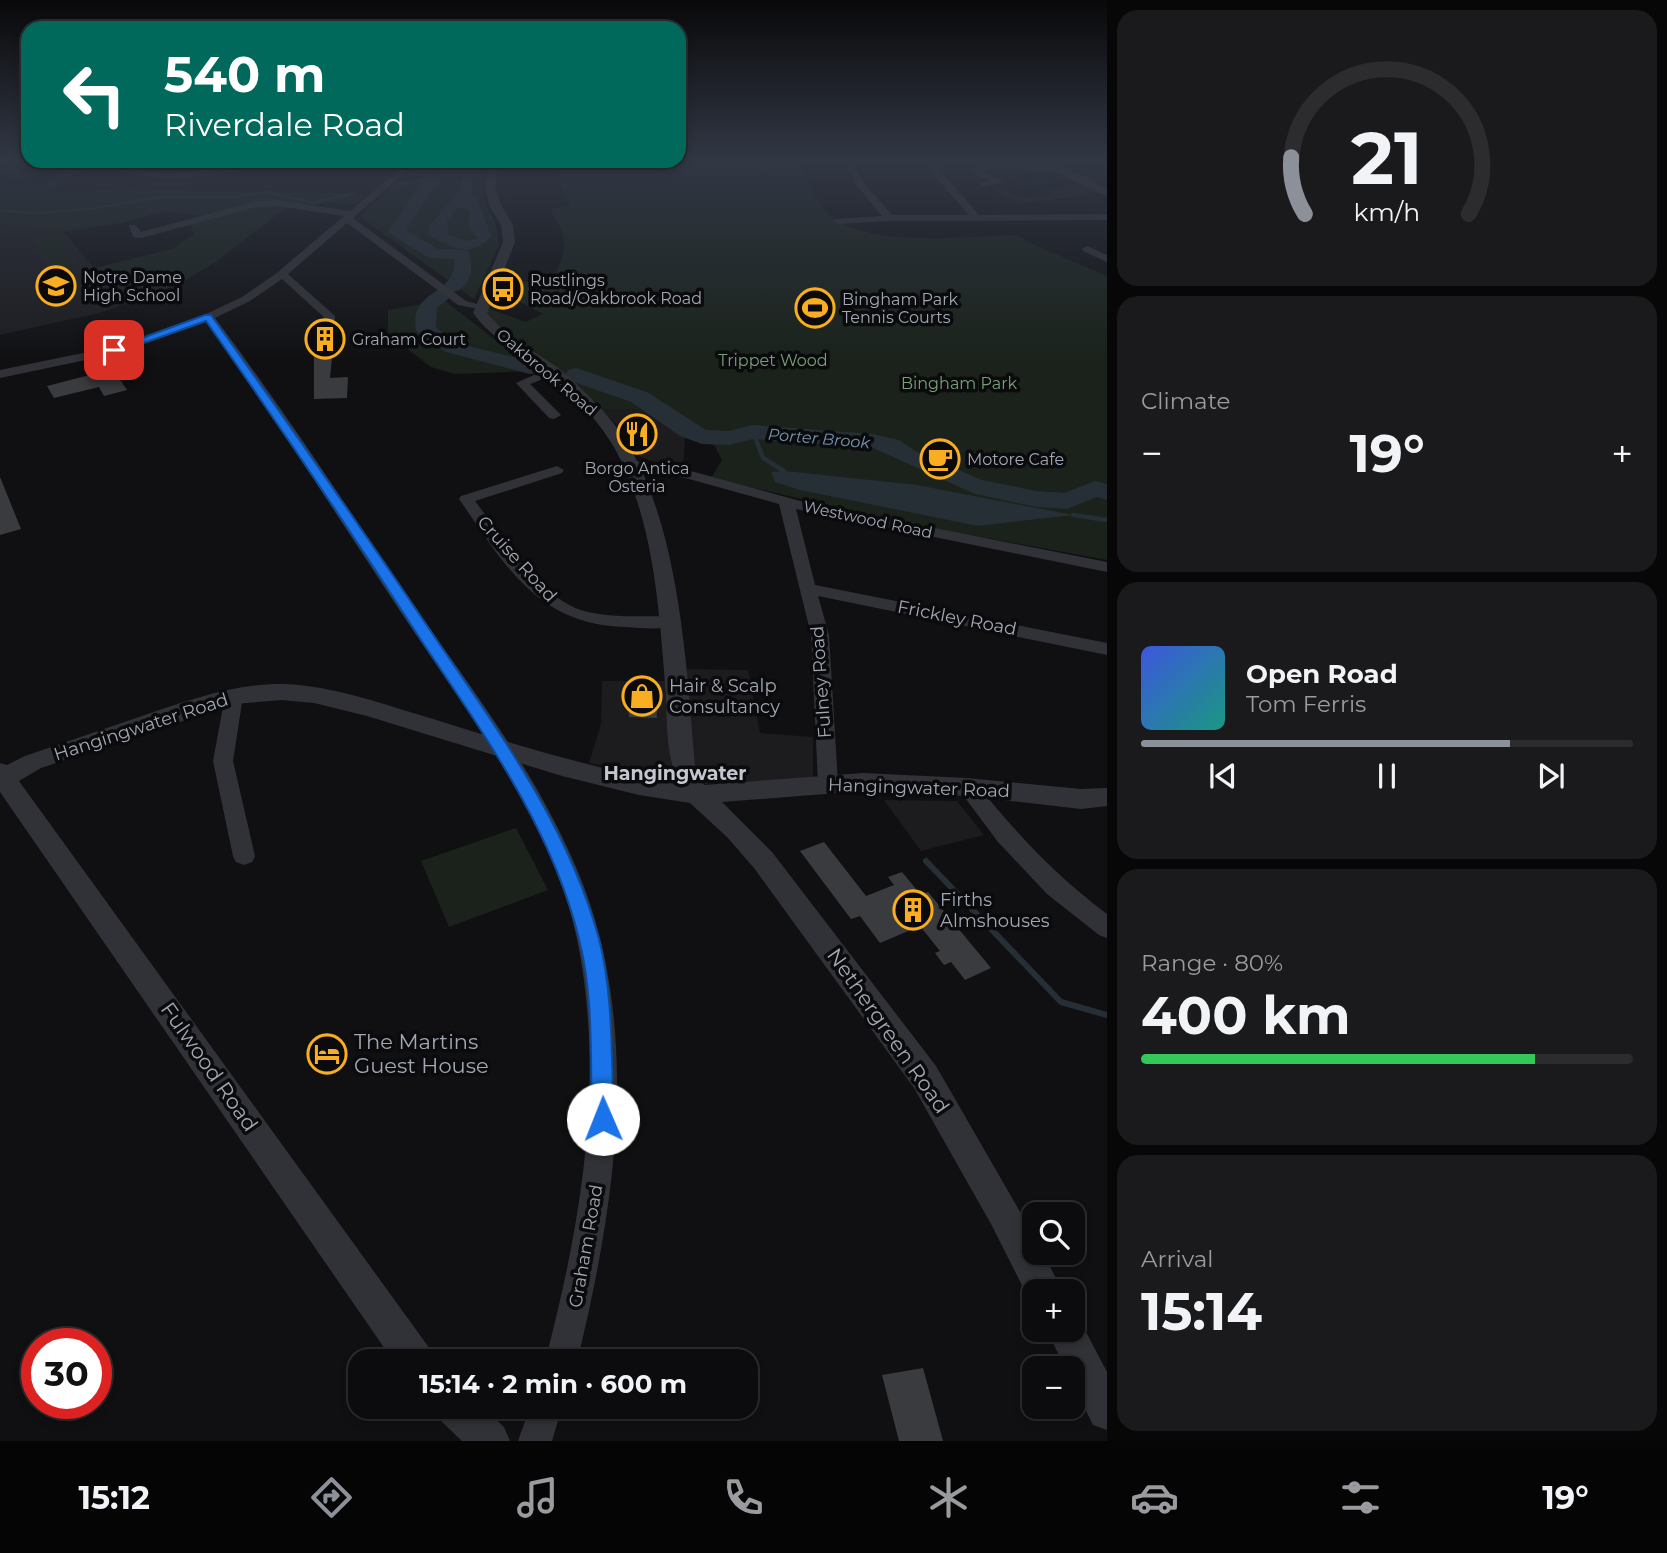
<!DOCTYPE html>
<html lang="en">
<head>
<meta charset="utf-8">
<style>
  :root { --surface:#0c0c0e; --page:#1a1a1c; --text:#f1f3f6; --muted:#9a9b9e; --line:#2c2c2e; --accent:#8c9099 }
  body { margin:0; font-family:Montserrat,sans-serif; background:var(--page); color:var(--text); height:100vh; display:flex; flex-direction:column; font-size:26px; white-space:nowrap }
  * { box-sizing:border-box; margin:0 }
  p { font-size:23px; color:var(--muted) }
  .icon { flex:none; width:38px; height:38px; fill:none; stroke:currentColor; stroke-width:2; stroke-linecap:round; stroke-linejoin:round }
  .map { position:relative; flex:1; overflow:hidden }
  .details { display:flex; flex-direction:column; gap:10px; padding:10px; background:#070708; width:560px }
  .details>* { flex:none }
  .guide { position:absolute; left:21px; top:21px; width:665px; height:147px; border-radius:21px; box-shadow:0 4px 10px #0003,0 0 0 2px var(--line); background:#00695c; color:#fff; overflow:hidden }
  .fabs { position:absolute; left:1022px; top:1202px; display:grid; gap:14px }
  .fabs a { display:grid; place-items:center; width:63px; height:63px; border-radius:14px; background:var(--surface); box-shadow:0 4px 10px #0003,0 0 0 2px var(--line); font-size:35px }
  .speed { position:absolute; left:21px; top:1328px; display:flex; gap:14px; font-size:35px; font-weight:700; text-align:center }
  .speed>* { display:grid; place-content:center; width:91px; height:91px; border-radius:50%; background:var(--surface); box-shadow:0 4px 10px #0003,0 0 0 2px var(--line); line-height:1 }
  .speed .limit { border:10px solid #d22; background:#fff; color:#111 }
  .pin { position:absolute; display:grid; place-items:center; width:60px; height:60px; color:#fff; margin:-30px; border-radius:14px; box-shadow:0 4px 10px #0006 }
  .me { position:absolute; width:77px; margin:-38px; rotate:359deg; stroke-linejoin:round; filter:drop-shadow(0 0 5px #0008) }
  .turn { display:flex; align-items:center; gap:24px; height:147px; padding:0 28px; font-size:32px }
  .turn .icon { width:91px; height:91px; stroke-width:2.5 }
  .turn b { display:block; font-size:49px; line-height:60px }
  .big { font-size:52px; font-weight:700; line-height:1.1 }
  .details .card { flex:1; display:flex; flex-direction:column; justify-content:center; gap:10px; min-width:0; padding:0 24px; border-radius:21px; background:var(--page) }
  .details .dial { align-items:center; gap:0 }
  .dial svg { height:182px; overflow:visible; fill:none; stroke:var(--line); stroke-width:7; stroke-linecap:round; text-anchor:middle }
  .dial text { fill:var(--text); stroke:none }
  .song { display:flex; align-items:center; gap:21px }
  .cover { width:84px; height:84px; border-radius:10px; background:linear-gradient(135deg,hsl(230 70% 55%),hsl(170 70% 35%)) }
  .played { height:7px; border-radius:4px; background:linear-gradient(90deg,var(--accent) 75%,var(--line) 75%) }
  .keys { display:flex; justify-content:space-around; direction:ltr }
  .heat { display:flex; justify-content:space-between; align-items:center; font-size:38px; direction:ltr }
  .charge { height:10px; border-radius:5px; background:linear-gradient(90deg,#34c759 80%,var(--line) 0) }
  .trip { position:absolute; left:348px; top:1349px; width:410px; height:70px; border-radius:21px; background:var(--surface); box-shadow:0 4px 10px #0003,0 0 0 2px var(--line); font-weight:700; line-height:70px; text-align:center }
  .menu { display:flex; height:112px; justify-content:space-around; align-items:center; background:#050506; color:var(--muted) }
  .menu .icon { width:49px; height:49px }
  .menu .active { color:var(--accent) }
  .menu b { font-size:32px; color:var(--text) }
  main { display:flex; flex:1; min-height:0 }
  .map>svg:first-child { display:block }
  .built { fill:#1c1c1f }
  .green { fill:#1a221b }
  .water { fill:#262f36; fill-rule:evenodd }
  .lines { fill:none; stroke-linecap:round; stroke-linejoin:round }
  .stream-far2 { stroke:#262f36; stroke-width:2.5 }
  .stream-far1 { stroke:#262f36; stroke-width:4.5 }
  .stream { stroke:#262f36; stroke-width:6 }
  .river { fill:#262f36; fill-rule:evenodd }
  .building { fill:#3a3b3f }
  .minor { fill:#313237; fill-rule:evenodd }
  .tertiary { fill:#313237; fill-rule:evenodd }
  .route { fill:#1a73e8; stroke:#114b97; stroke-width:2 }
  .labels { text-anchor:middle; stroke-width:7; stroke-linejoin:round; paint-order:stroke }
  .far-poi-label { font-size:16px; fill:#a1a7b3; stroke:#0b0b0d; text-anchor:start }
  .far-park-label { font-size:16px; fill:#76a078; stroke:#0b0b0d }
  .far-street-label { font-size:16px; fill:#a1a7b3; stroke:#0b0b0d }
  .far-water-label { font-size:16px; font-style:italic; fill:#7596b1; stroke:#0b0b0d }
  .street-label { font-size:18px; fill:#a1a7b3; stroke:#0b0b0d }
  .poi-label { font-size:18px; fill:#a1a7b3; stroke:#0b0b0d; text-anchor:start }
  .neighbourhood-label { font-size:19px; font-weight:bold; fill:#c2c6cf; stroke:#0b0b0d }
  .near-street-label { font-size:21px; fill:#a1a7b3; stroke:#0b0b0d }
  .near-poi-label { font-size:21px; fill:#a1a7b3; stroke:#0b0b0d; text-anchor:start }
</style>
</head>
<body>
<main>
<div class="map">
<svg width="1107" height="1441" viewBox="0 0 1107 1441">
  <rect width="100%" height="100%" fill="#101012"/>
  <g class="built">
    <path d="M1107,174V192L1071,197L1054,188L1093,183L1081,176Z"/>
    <path d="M0,224L64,232L94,268L130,303L99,313L0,335Z"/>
    <path d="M640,409L685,438L683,465L657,463L641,457L617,425L602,411Z"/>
    <path d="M679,669L748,670L760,733L813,737V780L705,784L589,763L601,724L602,681H680Z"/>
    <path d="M884,800L957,801L984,835L921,851Z"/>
  </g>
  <g class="green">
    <path d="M798,160C806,177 818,209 835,219C880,248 965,236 1017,235L1030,243L1107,276V560L910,524L711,478L722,460L714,445L685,438L640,409L602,411L485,317L484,307L526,322L543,314L503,293L508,281L552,282C567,248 570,242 550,209L571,206L562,190L558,166L552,161Z"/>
    <path d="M94,161H109L78,172L50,192L130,189L369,194L353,205L326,201L310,207L267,200L240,205L288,206L217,261L181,283L130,303L94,268L172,249L194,234L189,221L205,216L164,211L121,223L64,232L0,224V183L43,184L59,172Z"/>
    <path d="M422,161H487L481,185L486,205L496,225L499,245L474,299L363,219L364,212Z"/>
    <path d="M1047,178L1057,183L1041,185L1046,188H1054L1071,197L1021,204L991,190L1000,188L1023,198L1052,194C1040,185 1026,193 1012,187L1017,186L1014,183Z"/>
    <path d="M57,234L78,264L51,269L31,238Z"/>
    <path d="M436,294L535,371L455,374L431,367L388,334V310L424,304Z"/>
    <path d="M516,828L548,890L449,927L421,861Z"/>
  </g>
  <g class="water">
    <path d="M463,173L469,174L472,180L471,193L477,199L491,236C471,258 451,249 428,234L429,226L462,188ZM457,207L470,211L468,227L478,238L467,241L449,235L447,221Z"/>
    <path d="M785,471L917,485L1073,515L978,526L800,490L775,482L771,472Z"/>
  </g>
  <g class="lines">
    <g class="stream-far2">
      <path d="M435,173H439"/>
      <path d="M457,175H462L464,181"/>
      <path d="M418,181L434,177"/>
      <path d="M393,186L410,182"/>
      <path d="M0,211L37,213L90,209L160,197H232L266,192L314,203L353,193"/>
    </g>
    <g class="stream-far1">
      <path d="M753,432L763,458L784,471"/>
      <path d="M1073,515L1107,520"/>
    </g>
    <path class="stream" d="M926,861L1061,1002L1107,1015"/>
    <g class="river">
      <path d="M432,161H446L442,177L406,230L438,249L467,250C477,267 470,291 449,293L448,299L437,308L436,328L460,344L538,363L541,368L538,373L530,374L446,352L416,331C408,287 458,297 454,259L429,258L388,232L426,177Z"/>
      <path d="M576,368L647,392L706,430L729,431L753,425L873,434L899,440L915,451L982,480L1036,491L1064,493L1095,481L1107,484V500L1097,497L1067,509L1036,507L975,494L873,448L753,439L729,445L702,444L680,436L631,402L568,380L565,375L568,370Z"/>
    </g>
  </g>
  <g class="building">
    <path d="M335,328L330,378L348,377L347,398L314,399V351L318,329Z"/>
    <path d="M113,369L127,390L104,396L99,387L54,398L47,386Z"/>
    <path d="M0,477L21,529L0,535Z"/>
    <path d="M626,682H655L657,718L629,717Z"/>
    <path d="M824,842L866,896L894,885L888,877L902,872L921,895L928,892L991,968L965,980L951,962L944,965L935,953L940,951L920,926L880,943L860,916L851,919L800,851Z"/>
    <path d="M923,1368L943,1441H899L882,1375Z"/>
  </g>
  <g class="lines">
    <g class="minor">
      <path d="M842,160H850L864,183L892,215H969L924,164L923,160H931L979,215L1107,214V220L889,221L839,224L834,221L836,219L882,216L857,186Z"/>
      <path d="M119,161H127L125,166C175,184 222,161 272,161C264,166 251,168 241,170C200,179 158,183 117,169Z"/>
      <path d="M409,161H418L353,218L466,301L484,306V310L458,305L347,223L288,274L335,316V320H327L282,279L250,301L215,318C283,408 344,503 407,596C470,687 540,776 581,879C642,1033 615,1206 577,1362H545C581,1223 606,1081 577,939C552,818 463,706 396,605C333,510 273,414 206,322L119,353L0,378V370L112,347L204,315L242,297L278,272L344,216L278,206L257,207L141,238L133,237L129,225H135L141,232L257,201L278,200L350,211Z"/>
      <path d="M985,164L1054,165L1058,168L1054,171L985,170L983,172L1004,182L984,187L980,184L981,182L989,181L976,175L974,169Z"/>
      <path d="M1087,246L1107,255V262L1083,251L1082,249Z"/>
      <path d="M552,367L556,368V374L530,384L561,415L554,419L549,418L516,383Z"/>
      <path d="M631,460L691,471L804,502L1107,562V572L796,509L815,585L1107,643V655L818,596L829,635L838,783L835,789L828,791L821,789L818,783L811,635L779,504L689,479L626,467V461Z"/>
      <path d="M557,466L564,470L562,473L475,501C503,537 541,602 588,612C615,618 642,616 669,616L678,622L675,626C660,630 642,628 626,627C537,625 505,565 459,499L461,496Z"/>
      <path d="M234,689L241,691L243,696L233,761L255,856L252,862L244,865L236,862L233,856L213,761L225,696L227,691Z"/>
      <path d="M967,779L974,781C1017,834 1053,873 1107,914V938L1099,935L1047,894L998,842L957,787L960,781Z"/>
      <path d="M530,1407H562L552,1441H518Z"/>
    </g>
    <g class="tertiary">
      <path d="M1039,160H1050L1107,189V196L1050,170Z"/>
      <path d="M489,161H499L495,188L502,207L513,225L515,242L487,313C504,335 531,349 554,365C572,378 589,396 604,412C679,493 686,661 695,767L704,785L863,773L967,778L1081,789L1107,788V806L1081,809L967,796L863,791L722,802L772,852L936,1066L1034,1236V1253H1043L1063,1292H1034L1032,1305L991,1224L914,1088L754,868L727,837L690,803L639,795L562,776L367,716L314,703L282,700L234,704L41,768L19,781L430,1349L435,1362H394L0,792V763L7,765L25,756C65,742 105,729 145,715C190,700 236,683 284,684C335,686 385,705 433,719C514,744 595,770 679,783C664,753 668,716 665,683C659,606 653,518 615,449C599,420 570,391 543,371C519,353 491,338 473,313L503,242L501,225L490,207L485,188Z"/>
      <path d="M1073,1315L1078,1317L1107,1372V1430L1093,1425L1073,1384V1368H1065L1047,1330H1073Z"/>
      <path d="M436,1407H483L504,1427L510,1441H462L441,1421Z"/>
    </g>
  </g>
  <linearGradient id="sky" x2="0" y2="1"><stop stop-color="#09090a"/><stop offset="0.44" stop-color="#313744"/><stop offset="1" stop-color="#313744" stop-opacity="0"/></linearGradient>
  <rect width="1107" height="362" fill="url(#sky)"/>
  <path class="route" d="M205,315H211C286,420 360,526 432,633C497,729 568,825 599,939C614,997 611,1060 614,1119L611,1126L603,1130L595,1126L592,1119C590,1060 594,997 579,939C552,827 482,732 419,637C350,530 279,425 206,321L118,352L109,350Z"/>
  <defs>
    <g id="school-ring" transform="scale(2.0125)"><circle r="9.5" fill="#0b0b0d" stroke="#f9ad20" stroke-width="1.5"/><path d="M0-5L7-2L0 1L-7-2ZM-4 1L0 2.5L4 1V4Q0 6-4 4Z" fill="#f9ad20"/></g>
    <g id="bus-ring" transform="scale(2.0125)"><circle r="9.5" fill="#0b0b0d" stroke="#f9ad20" stroke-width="1.5"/><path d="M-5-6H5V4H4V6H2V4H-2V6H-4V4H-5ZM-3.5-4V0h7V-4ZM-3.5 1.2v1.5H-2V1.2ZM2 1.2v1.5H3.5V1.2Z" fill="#f9ad20"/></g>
    <g id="stadium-ring" transform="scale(2.0125)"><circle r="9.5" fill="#0b0b0d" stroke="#f9ad20" stroke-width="1.5"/><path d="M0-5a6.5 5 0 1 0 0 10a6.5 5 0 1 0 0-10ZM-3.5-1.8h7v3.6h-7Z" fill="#f9ad20"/></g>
    <g id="building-ring" transform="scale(2.0125)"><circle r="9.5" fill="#0b0b0d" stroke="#f9ad20" stroke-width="1.5"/><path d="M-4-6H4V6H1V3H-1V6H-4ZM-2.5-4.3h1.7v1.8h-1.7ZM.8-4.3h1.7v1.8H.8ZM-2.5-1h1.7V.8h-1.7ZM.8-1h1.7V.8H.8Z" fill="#f9ad20"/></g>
    <g id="restaurant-ring" transform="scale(2.0125)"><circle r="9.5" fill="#0b0b0d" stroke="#f9ad20" stroke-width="1.5"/><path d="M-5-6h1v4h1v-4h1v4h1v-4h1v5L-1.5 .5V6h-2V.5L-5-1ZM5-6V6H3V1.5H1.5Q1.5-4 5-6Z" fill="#f9ad20"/></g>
    <g id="cafe-ring" transform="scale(2.0125)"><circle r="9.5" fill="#0b0b0d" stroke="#f9ad20" stroke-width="1.5"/><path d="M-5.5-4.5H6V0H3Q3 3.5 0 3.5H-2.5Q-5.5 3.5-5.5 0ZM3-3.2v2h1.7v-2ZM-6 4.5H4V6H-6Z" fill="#f9ad20"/></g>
    <g id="shop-ring" transform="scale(2.0125)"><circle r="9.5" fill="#0b0b0d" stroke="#f9ad20" stroke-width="1.5"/><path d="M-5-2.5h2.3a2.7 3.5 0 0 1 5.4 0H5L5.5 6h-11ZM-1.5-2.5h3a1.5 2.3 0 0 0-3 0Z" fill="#f9ad20"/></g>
    <g id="hotel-ring" transform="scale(2.0125)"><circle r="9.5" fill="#0b0b0d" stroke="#f9ad20" stroke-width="1.5"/><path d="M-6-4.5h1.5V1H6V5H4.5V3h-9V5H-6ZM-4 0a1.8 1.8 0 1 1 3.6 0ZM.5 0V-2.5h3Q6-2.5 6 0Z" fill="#f9ad20"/></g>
  </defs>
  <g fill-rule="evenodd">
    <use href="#school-ring" x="56" y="286"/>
    <use href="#bus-ring" x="503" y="289"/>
    <use href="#stadium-ring" x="815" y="308"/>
    <use href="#building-ring" x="325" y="339"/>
    <use href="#restaurant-ring" x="637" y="434"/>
    <use href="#cafe-ring" x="940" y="459"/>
    <use href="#shop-ring" x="642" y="696"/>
    <use href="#building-ring" x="913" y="910"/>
    <use href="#hotel-ring" x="327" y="1054"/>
  </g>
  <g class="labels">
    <g class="far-poi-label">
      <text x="83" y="283">Notre Dame<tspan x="83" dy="18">High School</tspan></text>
      <text x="530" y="286">Rustlings<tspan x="530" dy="18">Road/Oakbrook Road</tspan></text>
      <text x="842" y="305">Bingham Park<tspan x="842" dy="18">Tennis Courts</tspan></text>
      <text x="352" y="345">Graham Court</text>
      <text x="967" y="465">Motore Cafe</text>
      <text x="637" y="474" text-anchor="middle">Borgo Antica<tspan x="637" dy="18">Osteria</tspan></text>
    </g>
    <g class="far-park-label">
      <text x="773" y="366">Trippet Wood</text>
      <text x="959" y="389">Bingham Park</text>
    </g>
    <g class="far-street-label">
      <text transform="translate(547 372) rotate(40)" y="6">Oakbrook Road</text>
      <text transform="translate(868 519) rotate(12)" y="6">Westwood Road</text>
    </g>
    <g class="far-water-label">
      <text transform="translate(819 438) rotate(5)" y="6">Porter Brook</text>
    </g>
    <g class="street-label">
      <text transform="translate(517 559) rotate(48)" y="6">Cruise Road</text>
      <text transform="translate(957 618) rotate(11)" y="6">Frickley Road</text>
      <text transform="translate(821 682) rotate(-94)" y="6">Fulney Road</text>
      <text transform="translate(141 727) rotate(-18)" y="6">Hangingwater Road</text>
      <text transform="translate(919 788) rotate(2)" y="6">Hangingwater Road</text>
      <text transform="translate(586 1246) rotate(-80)" y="6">Graham Road</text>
    </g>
    <g class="poi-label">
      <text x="669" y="692">Hair &amp; Scalp<tspan x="669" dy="21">Consultancy</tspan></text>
      <text x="940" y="906">Firths<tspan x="940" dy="21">Almshouses</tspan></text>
    </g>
    <g class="neighbourhood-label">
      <text x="675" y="780">Hangingwater</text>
    </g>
    <g class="near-street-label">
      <text transform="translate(888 1031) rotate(55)" y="7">Nethergreen Road</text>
      <text transform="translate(209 1067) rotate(55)" y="7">Fulwood Road</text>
    </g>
    <g class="near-poi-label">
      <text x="354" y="1049">The Martins<tspan x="354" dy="24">Guest House</tspan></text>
    </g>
  </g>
</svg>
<div class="fabs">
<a><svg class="icon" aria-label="search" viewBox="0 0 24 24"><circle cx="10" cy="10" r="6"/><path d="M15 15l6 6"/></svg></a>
<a>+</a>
<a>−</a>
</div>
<div class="speed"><div class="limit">30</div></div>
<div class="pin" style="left:114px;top:350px;background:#d93025"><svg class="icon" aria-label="arrive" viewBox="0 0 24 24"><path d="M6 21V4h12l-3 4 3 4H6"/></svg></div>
<svg class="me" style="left:603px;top:1119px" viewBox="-20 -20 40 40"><circle r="19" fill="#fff"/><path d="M0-13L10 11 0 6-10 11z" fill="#1a73e8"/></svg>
<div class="trip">15:14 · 2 min · 600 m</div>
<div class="guide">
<div class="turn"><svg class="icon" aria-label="left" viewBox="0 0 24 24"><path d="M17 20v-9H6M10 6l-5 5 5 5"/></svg><div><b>540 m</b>Riverdale Road</div></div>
</div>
</div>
<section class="details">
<div class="card dial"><svg viewBox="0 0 100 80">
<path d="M14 69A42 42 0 1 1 86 69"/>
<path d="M14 69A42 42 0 0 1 8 44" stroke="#8c9099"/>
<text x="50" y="56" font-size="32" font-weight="700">21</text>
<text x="50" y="72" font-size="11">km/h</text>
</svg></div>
<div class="card"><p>Climate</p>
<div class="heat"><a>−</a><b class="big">19°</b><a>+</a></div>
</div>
<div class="card">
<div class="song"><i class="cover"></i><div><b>Open Road</b><p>Tom Ferris</p></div></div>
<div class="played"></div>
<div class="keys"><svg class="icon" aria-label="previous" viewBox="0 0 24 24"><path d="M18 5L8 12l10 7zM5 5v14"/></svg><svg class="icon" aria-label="pause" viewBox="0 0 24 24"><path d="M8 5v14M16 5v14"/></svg><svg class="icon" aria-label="next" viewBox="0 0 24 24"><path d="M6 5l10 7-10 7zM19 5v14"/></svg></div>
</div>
<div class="card"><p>Range · 80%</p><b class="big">400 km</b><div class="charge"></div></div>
<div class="card"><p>Arrival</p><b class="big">15:14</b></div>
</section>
</main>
<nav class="menu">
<b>15:12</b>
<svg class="icon active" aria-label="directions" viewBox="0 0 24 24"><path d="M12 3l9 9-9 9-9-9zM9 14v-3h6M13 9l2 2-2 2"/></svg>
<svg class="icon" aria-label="music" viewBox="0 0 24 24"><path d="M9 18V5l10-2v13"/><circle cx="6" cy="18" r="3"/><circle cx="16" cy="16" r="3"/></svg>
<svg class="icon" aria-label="phone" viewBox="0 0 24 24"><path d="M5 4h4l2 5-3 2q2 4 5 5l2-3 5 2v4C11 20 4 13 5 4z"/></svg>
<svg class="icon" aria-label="climate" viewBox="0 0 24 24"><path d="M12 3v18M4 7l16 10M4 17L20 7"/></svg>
<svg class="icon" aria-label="car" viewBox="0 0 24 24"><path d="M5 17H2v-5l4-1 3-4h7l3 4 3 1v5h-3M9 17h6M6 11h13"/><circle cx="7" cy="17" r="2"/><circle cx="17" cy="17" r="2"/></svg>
<svg class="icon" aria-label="filters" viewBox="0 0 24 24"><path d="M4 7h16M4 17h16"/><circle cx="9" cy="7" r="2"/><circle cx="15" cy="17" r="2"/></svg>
<b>19°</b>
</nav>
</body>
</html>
